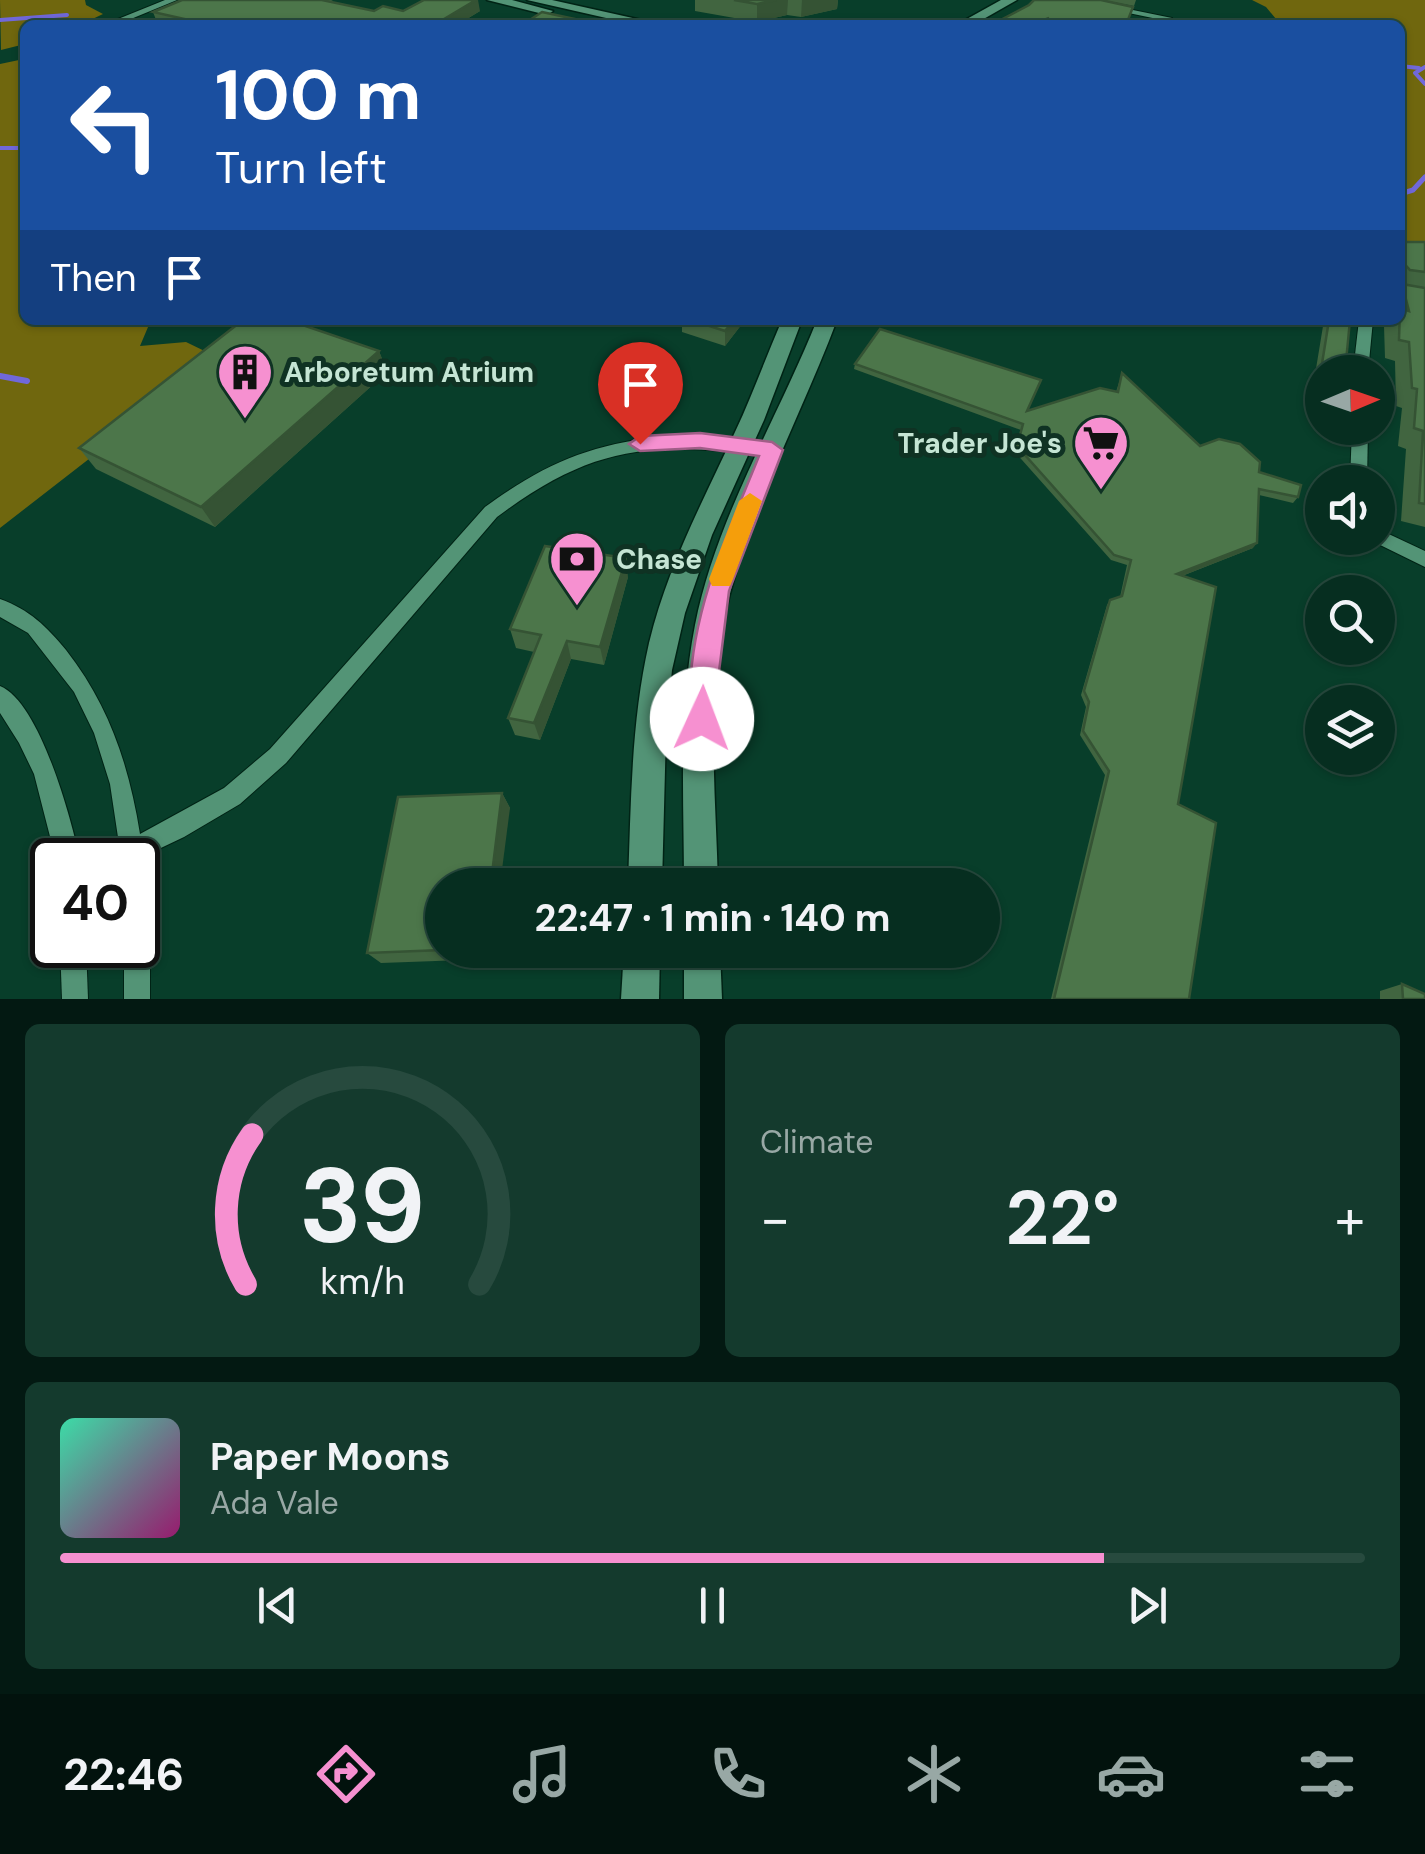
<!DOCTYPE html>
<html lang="en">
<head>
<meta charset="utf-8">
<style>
  :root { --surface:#062e20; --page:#143a2d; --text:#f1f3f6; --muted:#98a8a5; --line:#274a3e; --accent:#f690d0 }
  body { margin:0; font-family:"DM Sans",sans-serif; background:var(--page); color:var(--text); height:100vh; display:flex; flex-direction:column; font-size:38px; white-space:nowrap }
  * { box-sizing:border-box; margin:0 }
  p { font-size:32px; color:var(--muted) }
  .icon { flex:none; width:55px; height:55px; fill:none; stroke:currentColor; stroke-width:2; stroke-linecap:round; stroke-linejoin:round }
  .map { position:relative; height:999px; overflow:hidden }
  .panel { display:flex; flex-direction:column; gap:25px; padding:25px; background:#031912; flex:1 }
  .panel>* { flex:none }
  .guide { position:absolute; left:20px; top:20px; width:1385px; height:305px; border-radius:15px; box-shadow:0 2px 8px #0004,0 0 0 2px var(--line); background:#1a4fa0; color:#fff; overflow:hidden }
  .needle { width:65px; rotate:88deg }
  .controls { position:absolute; left:1305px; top:355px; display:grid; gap:20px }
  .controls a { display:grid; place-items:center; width:90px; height:90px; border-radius:50%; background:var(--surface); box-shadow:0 2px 8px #0004,0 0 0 2px var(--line); font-size:50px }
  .speed { position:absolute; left:30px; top:838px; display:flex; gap:20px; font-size:50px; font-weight:700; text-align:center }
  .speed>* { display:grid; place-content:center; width:130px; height:130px; border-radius:50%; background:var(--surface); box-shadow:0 2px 8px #0004,0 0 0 2px var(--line); line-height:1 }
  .speed .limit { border:5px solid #111; border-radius:15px; background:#fff; color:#111 }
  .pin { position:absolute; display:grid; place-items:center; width:85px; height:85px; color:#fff; margin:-102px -42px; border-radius:50% 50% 50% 0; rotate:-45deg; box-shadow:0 0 10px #0007 }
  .pin .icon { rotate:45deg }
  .me { position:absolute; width:110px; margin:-55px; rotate:2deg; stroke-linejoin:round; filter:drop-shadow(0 0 8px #0008) }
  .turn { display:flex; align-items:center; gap:35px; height:210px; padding:0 30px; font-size:45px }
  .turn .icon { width:130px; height:130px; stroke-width:2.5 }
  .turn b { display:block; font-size:70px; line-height:85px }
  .then { display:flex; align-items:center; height:95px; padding:0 30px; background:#0003; gap:20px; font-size:38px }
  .big { font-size:75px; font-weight:700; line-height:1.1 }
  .panel .card { flex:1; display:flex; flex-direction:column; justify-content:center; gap:15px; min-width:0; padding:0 35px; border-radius:15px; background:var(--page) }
  .panel .dial { align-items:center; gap:0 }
  .dial svg { height:260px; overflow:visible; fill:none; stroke:var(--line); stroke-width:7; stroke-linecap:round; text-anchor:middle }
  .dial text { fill:var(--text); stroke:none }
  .song { display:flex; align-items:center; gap:30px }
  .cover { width:120px; height:120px; border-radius:15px; background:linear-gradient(135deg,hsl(160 70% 55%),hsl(320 70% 35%)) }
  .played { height:10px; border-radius:5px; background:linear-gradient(90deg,var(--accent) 80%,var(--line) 80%) }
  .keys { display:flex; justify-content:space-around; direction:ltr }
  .heat { display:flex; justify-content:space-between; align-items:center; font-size:55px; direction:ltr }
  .panel .tiles { flex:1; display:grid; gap:25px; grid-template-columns:1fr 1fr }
  .card:last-child { grid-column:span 2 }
  .trip { position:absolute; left:425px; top:868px; width:575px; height:100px; border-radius:50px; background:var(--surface); box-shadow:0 2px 8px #0004,0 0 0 2px var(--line); font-weight:700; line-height:100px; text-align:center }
  .menu { display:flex; height:160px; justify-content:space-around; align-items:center; background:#02120d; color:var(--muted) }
  .menu .icon { width:70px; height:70px }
  .menu .active { color:var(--accent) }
  .menu b { font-size:45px; color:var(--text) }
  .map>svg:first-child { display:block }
  .forest { fill:#70670e }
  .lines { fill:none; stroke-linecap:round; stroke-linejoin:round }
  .stream-far2 { stroke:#7068da; stroke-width:4 }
  .stream-far1 { stroke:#7068da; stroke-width:5 }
  .stream { stroke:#7068da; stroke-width:6 }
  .street-casing { stroke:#002315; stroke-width:2 }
  .secondary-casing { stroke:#002315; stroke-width:3 }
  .street { fill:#539476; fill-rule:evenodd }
  .secondary { fill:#539476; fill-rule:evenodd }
  .wall { fill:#416540 }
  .shaded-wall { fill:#355334 }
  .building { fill:#4c764a; stroke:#355334; stroke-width:2.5 }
  .route { fill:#f690d0; stroke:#a05e87; stroke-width:2.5 }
  .slow { fill:#f59e0b }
  .labels { text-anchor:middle; stroke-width:10; stroke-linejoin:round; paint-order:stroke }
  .poi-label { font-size:28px; font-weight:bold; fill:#c5e5d4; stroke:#0f3223; text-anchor:start }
</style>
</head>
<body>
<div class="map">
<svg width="1425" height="999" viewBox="0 0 1425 999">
  <rect width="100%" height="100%" fill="#083e2a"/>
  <g class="forest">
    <path d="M0,0H85L86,5L103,14L80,25H25V44L1,50Z"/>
    <path d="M1252,0H1425V251L1400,253V25H1281L1266,7Z"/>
    <path d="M19,60L25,61V320H151L140,346L186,342L219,358L0,528V64Z"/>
  </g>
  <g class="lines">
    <g class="stream-far2">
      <path d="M0,20L67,15"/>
      <path d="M1400,66L1419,68"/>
      <path d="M1425,67L1415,73L1425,84"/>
      <path d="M0,148H25"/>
    </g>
    <path class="stream-far1" d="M1400,194L1413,190L1425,177"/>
    <path class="stream" d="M0,376L27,381"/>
    <g class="street-casing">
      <g id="street">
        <path d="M165,0H177L126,21L118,19Z"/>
        <path d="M1066,0H1084L1172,18L1167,21Z"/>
        <path d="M1359,320H1373L1368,372H1353Z"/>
        <path d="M1352,428H1368L1367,482H1350Z"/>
        <path d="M658,437C683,437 764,435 780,450L772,456C653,442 596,443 497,517L286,763L240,804L184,837L144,856L141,868L138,870V860H98L102,852L119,844L110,784L94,733L74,692L28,633L0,617V599C30,610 46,626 66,650C109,705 129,765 140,834L224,788L270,749L485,507C541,466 587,445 658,437Z"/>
        <path d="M1378,529L1425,551V567L1372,541L1370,538H1378Z"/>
        <path d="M0,686C40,702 72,821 80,860H56L34,774L19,743L0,713Z"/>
        <path d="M138,933L146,936L150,945V999H124V945H138Z"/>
        <path d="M60,945H86L88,999H62Z"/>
      </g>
    </g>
    <g class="secondary-casing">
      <g id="secondary">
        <path d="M487,0H512L553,11L547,15Z"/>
        <path d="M527,0H552L664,25H637Z"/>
        <path d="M1001,0H1017L973,25H956Z"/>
        <path d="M782,320H802L764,420L712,535L685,613L672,670L666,731L662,885H628C631,804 631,722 649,643C667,568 703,501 735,432C752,396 766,357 782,320Z"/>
        <path d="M817,320H837C800,419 746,515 724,619C706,705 716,797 718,885H684C684,799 678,711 695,625C716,518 777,420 817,320Z"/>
        <path d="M624,950H660L659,999H621Z"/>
        <path d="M684,950H720L722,999H684Z"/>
      </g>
    </g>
    <use href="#street" class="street"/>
    <use href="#secondary" class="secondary"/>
  </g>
  <g class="wall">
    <path d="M182,0H333L329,2L374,11H480L457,25H158L153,12Z"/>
    <path d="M695,0H838L837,9L801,17L787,15L757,22L695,11Z"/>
    <path d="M1102,0H1136L1134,6Z"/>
    <path d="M1400,242H1425V527L1401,521L1406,449L1398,446L1402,408L1396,406L1395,361L1385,358L1384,326L1389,320H1400Z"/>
    <path d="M682,320H745L725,346L682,332Z"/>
    <path d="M1324,320H1350L1322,372V390L1313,387Z"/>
    <path d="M379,351L387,372L215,527L96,469L79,448Z"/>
    <path d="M855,364L1027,411L1116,392L1122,373L1200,446L1259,472L1298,497L1293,503L1259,495L1253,548L1182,576L1178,804L1189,999H1051L1105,775L1080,735L1086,707L1081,695L1107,605L1110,600L1120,597L1127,565L1111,560L1015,452L1021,430L854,369Z"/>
    <path d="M628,577L604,665L571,659L540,740L515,735L508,718L534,652L516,648L510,629Z"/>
    <path d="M502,793L510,808L442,950H492L491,959L381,963L367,953Z"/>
    <path d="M1402,984L1425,999H1380V991Z"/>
  </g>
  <g class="shaded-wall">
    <path d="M476,0H478L480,11L457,25H434Z"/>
    <path d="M776,0H788L787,15L757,22V4Z"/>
    <path d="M802,0H838L837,9L801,17Z"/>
    <path d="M734,320H745L725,346V331Z"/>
    <path d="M379,351L387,372L215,527L201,507Z"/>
    <path d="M1257,543L1253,548L1174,579L1177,574Z"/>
    <path d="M626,558L628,577L604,665L600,647Z"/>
    <path d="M567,641L571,659L540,740L534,723Z"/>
    <path d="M502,793L510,808L500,885L491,882Z"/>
    <path d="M483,950H492L491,959Z"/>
  </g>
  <g class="building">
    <path d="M182,0H322L374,11L383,6L403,11L424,0H476L434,25H211L153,12Z"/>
    <path d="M734,0H776L757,4Z"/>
    <path d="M1034,0H1101L1133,7L1126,25H1094L1088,21L1085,25H1042L1049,18L1032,25H991L1029,5Z"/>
    <path d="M542,12L603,25H522Z"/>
    <path d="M1400,242H1425V272L1410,270L1400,259Z"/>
    <path d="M1402,284L1425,288V504L1419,503L1423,431L1414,428L1417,389L1412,388L1409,342L1399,340L1400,308L1409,311Z"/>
    <path d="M243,320H288L379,351L201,507L79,448Z"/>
    <path d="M691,320H734L725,331Z"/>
    <path d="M1329,320H1350L1345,372H1322V377L1320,376Z"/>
    <path d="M880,329L1041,380L1027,411L1100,388L1118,392L1122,373L1200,446L1219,439L1240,444L1260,462L1259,472L1301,485L1298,497L1259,489L1257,543L1177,574L1216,587L1178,804L1216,823L1189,999H1054L1109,771L1083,731L1089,702L1084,691L1110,600L1122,596L1131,560L1114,555L1017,446L1023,424L855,364Z"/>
    <path d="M545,546L626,558L600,647L567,641L534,723L508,718L541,635L510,629Z"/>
    <path d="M502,793L491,882L504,881L503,885H442V950L367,953L398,797Z"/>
    <path d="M1402,984L1425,994V999H1403Z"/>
  </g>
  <path class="route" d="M700,433L772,442L783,450L729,591L712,728L702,732L692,728C687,716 689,703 690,689C693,606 728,533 759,456L700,448L640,451L629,444L640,436Z"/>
  <path class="slow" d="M750,493L762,501L733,579L730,586H712L709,579L739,501Z"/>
  <defs>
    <g id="building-pin" transform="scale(2.875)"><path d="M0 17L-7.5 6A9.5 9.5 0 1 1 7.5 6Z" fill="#f690d0" stroke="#0f3223"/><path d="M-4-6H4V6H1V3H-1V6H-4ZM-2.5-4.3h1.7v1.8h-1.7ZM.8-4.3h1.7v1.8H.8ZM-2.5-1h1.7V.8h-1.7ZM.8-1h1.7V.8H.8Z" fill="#111"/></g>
    <g id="supermarket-pin" transform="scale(2.875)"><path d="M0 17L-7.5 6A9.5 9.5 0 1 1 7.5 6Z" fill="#f690d0" stroke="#0f3223"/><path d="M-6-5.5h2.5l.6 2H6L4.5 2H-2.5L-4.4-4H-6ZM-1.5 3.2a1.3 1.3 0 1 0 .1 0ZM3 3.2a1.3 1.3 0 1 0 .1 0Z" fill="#111"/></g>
    <g id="bank-pin" transform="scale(2.875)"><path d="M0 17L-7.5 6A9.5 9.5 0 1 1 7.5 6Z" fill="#f690d0" stroke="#0f3223"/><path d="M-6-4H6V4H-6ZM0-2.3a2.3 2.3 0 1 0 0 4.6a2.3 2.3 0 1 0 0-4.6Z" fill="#111"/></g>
  </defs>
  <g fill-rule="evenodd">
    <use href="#building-pin" x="245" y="372"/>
    <use href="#supermarket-pin" x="1101" y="443"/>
    <use href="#bank-pin" x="577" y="559"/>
  </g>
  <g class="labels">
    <g class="poi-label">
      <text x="284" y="382">Arboretum Atrium</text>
      <text x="1062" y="453" text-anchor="end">Trader Joe's</text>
      <text x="616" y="569">Chase</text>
    </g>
  </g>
</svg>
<div class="controls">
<a><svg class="needle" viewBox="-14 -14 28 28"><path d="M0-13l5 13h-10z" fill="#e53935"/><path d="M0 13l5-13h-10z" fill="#98a8a5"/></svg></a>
<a><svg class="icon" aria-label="sound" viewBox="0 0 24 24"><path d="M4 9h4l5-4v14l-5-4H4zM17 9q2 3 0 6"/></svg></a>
<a><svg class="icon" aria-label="search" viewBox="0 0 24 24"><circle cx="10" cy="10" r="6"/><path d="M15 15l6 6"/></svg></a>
<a><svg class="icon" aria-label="layers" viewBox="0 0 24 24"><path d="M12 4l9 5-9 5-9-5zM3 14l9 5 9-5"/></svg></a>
</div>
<div class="speed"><div class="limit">40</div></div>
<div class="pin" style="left:640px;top:444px;background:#d93025"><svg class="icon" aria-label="arrive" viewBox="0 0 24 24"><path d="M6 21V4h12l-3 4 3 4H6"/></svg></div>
<svg class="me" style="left:702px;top:719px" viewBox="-20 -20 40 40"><circle r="19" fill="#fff"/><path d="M0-13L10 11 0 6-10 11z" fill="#f690d0"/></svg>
<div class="trip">22:47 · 1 min · 140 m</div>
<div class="guide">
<div class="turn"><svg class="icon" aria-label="left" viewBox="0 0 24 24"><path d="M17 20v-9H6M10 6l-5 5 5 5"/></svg><div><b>100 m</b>Turn left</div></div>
<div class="then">Then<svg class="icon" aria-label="arrive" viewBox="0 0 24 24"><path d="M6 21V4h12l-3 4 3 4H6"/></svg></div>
</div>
</div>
<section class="panel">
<div class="tiles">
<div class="card dial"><svg viewBox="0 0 100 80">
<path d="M14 69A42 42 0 1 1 86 69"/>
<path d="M14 69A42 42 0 0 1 16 23" stroke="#f690d0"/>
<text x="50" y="56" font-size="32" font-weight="700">39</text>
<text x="50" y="72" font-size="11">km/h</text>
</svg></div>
<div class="card"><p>Climate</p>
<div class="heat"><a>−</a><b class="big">22°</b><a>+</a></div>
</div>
<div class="card">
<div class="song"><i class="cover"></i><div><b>Paper Moons</b><p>Ada Vale</p></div></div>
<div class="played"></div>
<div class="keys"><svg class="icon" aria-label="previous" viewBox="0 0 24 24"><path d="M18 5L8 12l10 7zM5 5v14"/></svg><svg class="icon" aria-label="pause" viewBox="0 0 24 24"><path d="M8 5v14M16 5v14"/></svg><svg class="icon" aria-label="next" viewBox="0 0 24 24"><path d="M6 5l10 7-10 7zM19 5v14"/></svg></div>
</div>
</div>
</section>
<nav class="menu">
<b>22:46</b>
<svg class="icon active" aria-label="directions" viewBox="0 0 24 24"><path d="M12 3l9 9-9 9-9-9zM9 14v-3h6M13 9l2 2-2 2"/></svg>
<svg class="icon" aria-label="music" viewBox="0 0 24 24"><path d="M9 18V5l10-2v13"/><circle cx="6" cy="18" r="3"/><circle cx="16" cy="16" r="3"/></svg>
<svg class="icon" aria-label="phone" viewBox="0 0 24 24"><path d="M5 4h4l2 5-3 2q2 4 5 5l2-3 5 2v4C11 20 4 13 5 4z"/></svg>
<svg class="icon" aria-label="climate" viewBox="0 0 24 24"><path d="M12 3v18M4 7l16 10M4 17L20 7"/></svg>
<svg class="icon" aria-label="car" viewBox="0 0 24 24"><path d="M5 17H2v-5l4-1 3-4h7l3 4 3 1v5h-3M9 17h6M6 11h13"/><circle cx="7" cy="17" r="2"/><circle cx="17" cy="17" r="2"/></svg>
<svg class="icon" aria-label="filters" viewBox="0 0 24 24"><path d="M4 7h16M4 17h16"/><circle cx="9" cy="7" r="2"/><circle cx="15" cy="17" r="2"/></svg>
</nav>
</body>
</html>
